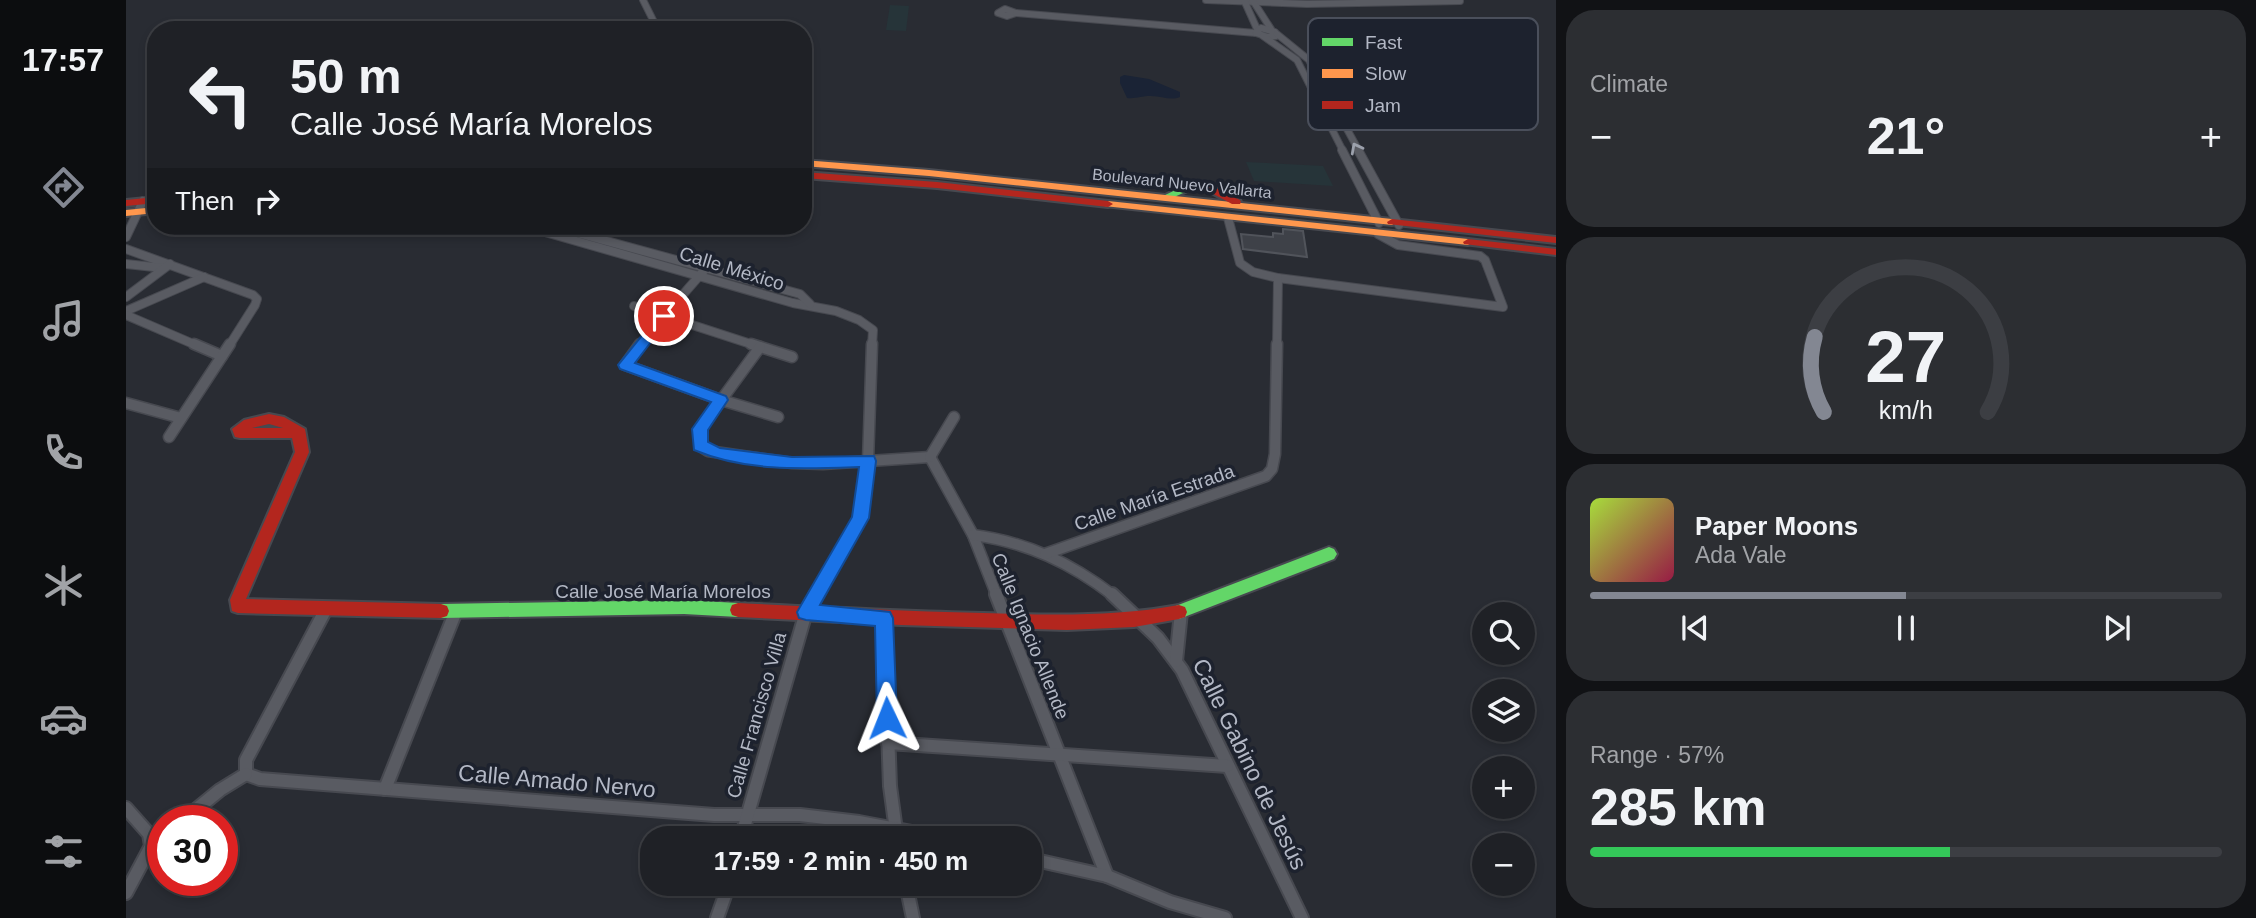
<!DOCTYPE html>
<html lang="en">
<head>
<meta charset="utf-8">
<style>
  :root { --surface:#1f2126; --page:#2c2e32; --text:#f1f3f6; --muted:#a1a3a7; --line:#3c3e43; --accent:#838792 }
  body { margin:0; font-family:Helvetica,sans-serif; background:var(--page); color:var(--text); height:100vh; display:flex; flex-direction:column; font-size:26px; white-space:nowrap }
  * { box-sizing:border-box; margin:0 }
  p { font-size:23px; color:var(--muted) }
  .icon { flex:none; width:38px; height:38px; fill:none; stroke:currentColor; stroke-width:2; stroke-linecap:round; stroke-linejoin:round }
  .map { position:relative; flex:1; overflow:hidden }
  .side { display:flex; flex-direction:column; gap:10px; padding:10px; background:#111215; width:700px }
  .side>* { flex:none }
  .hud { position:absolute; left:21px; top:21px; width:665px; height:214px; border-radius:28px; box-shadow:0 4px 10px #0003,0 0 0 2px var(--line); background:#1f2126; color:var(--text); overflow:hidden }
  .buttons { position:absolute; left:1346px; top:602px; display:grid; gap:14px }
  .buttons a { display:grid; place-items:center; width:63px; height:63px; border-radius:50%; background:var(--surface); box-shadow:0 4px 10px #0003,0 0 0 2px var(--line); font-size:35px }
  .speed { position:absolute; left:21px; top:805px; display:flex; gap:14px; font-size:35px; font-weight:700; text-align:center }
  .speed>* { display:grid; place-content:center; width:91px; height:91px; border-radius:50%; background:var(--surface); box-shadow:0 4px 10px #0003,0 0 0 2px var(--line); line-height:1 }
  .speed .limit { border:10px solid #d22; background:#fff; color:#111 }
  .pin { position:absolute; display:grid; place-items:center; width:60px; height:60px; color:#fff; margin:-30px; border:4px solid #fff; border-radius:50%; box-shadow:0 2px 7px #0007 }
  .me { position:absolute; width:77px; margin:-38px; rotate:358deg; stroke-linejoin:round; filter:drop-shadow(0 0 5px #0008) }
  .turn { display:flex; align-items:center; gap:24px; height:147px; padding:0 28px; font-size:32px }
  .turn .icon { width:91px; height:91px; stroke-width:2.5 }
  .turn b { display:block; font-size:49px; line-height:60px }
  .then { display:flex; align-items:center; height:66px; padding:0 28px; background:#0003; gap:14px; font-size:26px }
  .big { font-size:52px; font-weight:700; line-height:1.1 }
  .side .card { flex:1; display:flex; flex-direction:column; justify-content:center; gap:10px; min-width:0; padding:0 24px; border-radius:28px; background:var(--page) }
  .side .dial { align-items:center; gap:0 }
  .dial svg { height:182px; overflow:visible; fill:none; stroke:var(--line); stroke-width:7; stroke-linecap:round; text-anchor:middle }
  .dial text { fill:var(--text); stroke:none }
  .song { display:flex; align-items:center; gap:21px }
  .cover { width:84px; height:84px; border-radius:10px; background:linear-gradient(135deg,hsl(80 70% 55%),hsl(340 70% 35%)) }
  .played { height:7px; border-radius:4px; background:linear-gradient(90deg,var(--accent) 50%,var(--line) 50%) }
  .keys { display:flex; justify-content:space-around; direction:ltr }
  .heat { display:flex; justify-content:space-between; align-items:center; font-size:38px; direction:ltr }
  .charge { height:10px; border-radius:5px; background:linear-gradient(90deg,#34c759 57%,var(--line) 0) }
  .trip { position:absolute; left:514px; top:826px; width:402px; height:70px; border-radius:28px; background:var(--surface); box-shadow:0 4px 10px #0003,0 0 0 2px var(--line); font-weight:700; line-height:70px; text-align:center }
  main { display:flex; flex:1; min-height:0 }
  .tabs { display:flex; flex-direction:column; width:126px; justify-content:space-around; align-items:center; background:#0c0d0f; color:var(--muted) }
  .tabs .icon { width:49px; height:49px }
  .tabs .current { color:var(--accent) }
  .tabs b { font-size:32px; color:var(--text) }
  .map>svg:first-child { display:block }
  .green { fill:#263439 }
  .water { fill:#1a2335 }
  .building { fill:#3e4148; stroke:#51545b; stroke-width:2 }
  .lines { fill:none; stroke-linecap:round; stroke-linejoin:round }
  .street-far3-casing { stroke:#474950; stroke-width:8 }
  .street-far2-casing { stroke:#474950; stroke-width:10 }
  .street-far1-casing { stroke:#474950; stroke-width:13 }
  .street-casing { stroke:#474950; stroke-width:16 }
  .fast-casing { stroke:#474950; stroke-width:4 }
  .slow-casing { stroke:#474950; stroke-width:4 }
  .jam-casing { stroke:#474950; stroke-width:4 }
  .street-far3 { stroke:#595b62; stroke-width:6 }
  .street-far2 { stroke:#595b62; stroke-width:8 }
  .street-far1 { stroke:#595b62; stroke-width:10 }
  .street { stroke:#595b62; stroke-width:12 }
  .fast { fill:#63d668; fill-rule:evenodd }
  .slow { fill:#ff974d; fill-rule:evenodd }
  .jam { fill:#b3261e; fill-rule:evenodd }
  .oneway { stroke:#9ca1ac }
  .route { fill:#1a73e8; stroke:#114b97; stroke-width:2 }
  .labels { text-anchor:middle; stroke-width:7; stroke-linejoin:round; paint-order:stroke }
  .far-street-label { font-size:16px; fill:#b3b8c5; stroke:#1d222e }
  .street-label { font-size:19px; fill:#b3b8c5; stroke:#1d222e }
  .near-street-label { font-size:23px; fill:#b3b8c5; stroke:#1d222e }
  .key { fill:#1d222e; stroke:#4a4f5b; stroke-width:2 }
  .key-label { font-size:19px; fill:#b3b8c5 }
</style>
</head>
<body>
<main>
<nav class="tabs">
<b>17:57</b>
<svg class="icon current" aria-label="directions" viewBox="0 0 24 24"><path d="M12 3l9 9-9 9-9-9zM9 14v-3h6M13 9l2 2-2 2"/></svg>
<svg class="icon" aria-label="music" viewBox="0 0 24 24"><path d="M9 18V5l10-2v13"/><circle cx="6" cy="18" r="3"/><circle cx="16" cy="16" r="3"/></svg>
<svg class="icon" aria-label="phone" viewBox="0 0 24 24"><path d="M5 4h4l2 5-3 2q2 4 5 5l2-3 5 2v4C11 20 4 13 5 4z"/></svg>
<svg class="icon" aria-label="climate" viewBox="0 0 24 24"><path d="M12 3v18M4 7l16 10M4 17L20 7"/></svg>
<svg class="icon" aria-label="car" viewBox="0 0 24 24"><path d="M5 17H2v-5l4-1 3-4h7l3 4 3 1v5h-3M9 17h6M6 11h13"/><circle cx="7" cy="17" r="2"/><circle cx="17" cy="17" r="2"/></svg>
<svg class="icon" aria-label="filters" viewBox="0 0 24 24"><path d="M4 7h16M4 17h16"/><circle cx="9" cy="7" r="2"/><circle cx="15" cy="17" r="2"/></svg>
</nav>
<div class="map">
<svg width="1430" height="918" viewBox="0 0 1430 918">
  <rect width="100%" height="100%" fill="#292c33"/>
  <g class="green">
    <path d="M764,5L783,6L780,31L760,30Z"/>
    <path d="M1120,162L1197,166L1207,186L1128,181Z"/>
  </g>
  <path class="water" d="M998,75L1023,79L1054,92V97C1044,101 1036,96 1025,96C1015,96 1010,99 1001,98L994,83V77Z"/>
  <path class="building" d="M1157,229L1177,231L1181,257L1117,249L1115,234L1147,237V233L1157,234Z"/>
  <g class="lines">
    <g class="street-far3-casing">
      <g id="street-far3">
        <path d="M517,0L532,30"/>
        <path d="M1080,0L1181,4L1334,1"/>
        <path d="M1118,0L1131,29"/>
        <path d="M1127,1L1145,29"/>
        <path d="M879,9L890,13L881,16L872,13Z"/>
        <path d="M890,13L1130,33"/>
        <path d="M1135,28L1149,32L1150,36L1142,37L1130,33Z"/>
        <path d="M1151,34L1183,60L1233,151"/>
        <path d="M1137,36L1171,60L1217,151"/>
      </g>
    </g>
    <g class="street-far2-casing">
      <g id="street-far2">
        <path d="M1216,150L1253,223"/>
        <path d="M1232,150L1273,225"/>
        <path d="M1102,218L1114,263L1127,272L1152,278L1377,307L1359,260L1354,256L1272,245L1252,234"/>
        <path d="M398,226L667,303L710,311L733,320L747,330L746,346"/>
        <path d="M426,226L674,294L684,304"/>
        <path d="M0,237L17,201"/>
        <path d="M0,249L127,295L131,299L129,305L103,346"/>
        <path d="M0,264L37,268"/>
        <path d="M0,297L44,264"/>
        <path d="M508,306L631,346"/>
        <path d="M0,311L78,277"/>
        <path d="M0,315L72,346"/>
        <path d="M512,346L581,267"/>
        <path d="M1151,346L1152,278"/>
      </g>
    </g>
    <g class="street-far1-casing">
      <g id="street-far1">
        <path d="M68,344L96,356"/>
        <path d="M514,344L499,365L595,400L652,417"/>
        <path d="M625,344L666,357"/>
        <path d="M634,347L574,429V446L582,451L666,463L697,464L804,457"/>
        <path d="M0,403L55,418"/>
        <path d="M43,437L104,344"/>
        <path d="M804,457L847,535L871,596"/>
        <path d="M804,457L828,417"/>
        <path d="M847,535C901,542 945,563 988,596"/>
        <path d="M919,554L1140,476L1146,469L1149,454L1151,344"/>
        <path d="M689,596L735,518L742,461L746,344"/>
      </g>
    </g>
    <g class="street-casing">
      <g id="street">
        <path d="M870,594L981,876"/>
        <path d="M986,594L1032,638L1056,670L1176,918"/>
        <path d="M758,618L764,786L771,838"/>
        <path d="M1050,661L1055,612"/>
        <path d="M762,743L1101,766"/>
        <path d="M120,774L134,779L588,815H674L733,822L818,838"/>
        <path d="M120,774V760L200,609"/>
        <path d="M259,789L330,611"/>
        <path d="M0,808L23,834L25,846L0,893"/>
        <path d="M56,821L94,790L120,774"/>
        <path d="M615,838L680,612L690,594"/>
        <path d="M25,846L37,837"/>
        <path d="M905,859L981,876L1044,902L1099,918"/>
        <path d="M780,884L787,918"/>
        <path d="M591,918L603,884"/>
      </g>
    </g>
    <g class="fast-casing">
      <g id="fast">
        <path d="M1064,183L1069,186L1068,188L1044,199L1035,197Z"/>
        <path d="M1203,547L1208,549L1211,554L1208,559L1053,619L1047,617L1045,612L1047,607Z"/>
        <path d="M558,600L612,603L618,605L620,610L618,615L612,617L558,614L315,618L309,616L307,611L309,606L315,604Z"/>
      </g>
    </g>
    <g class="slow-casing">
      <g id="slow">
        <path d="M677,160L803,170L1266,219L1271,222L1266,225L803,176L677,166Z"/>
        <path d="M982,201L1342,239L1347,242L1342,245L978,206L977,204Z"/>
        <path d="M30,207V213L0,216V210Z"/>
      </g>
    </g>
    <g class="jam-casing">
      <g id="jam">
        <path d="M677,172L811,182L982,201L987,204L982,207L811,188L677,178Z"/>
        <path d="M1084,185L1114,200L1115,202L1114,204H1106L1080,190L1079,188Z"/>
        <path d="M30,197V203L0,206V200Z"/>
        <path d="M1266,219L1430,237V243L1262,224L1261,222Z"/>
        <path d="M1342,239L1430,249V255L1338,244L1337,242Z"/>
        <path d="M143,414L158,417L179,429L183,452L120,599L315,604L321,606L323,611L321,616L315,618L112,613L106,611L104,600L169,452L166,438H114L109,437L106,429L118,420ZM143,424L157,428H126Z"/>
        <path d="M612,603C694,607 775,611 857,613C923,615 988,617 1053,605L1059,607L1061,612L1059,617L1053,619L1008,627L941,630L775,625L612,617L606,615L604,610L606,605Z"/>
      </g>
    </g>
    <use href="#street-far3" class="street-far3"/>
    <use href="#street-far2" class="street-far2"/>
    <use href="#street-far1" class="street-far1"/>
    <use href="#street" class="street"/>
    <use href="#fast" class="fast"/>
    <use href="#slow" class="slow"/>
    <use href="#jam" class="jam"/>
  </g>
  <defs><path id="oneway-chevron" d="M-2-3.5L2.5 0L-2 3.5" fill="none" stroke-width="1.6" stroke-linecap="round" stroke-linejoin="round" transform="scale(1.75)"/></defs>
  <use class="oneway" href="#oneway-chevron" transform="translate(1230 148) rotate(-118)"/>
  <path class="route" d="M538,311L545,316L509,363L600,396L602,400L582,430V442L594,448L666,457L748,456L750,461L743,518L694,605L764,612L767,618L771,718L768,725L761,728L754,725L751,718L749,626L680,620L673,618L671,612L726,517L733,467C678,469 620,472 568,450L566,429L585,402L494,369L492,365L534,313Z"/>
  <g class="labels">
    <g class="far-street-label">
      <text transform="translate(1056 183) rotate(6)" y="6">Boulevard Nuevo Vallarta</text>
    </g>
    <g class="street-label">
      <text transform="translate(606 268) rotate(17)" y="7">Calle México</text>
      <text transform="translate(1028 497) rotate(-19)" y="7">Calle María Estrada</text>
      <text x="537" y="598">Calle José María Morelos</text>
      <text transform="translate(905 636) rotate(68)" y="7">Calle Ignacio Allende</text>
      <text transform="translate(630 715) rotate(-74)" y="7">Calle Francisco Villa</text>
    </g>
    <g class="near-street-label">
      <text transform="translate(1124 764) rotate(64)" y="8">Calle Gabino de Jesús</text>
      <text transform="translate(431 781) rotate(5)" y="8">Calle Amado Nervo</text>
    </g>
  </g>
  <rect x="1182" y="18" width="230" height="112" rx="10" class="key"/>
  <rect x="1196" y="38" width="31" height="8" fill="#63d668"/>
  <rect x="1196" y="69" width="31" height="9" fill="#ff974d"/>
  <rect x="1196" y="101" width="31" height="8" fill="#b3261e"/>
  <g class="key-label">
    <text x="1239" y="49">Fast</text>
    <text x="1239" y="80">Slow</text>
    <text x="1239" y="112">Jam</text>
  </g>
</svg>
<div class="buttons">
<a><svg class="icon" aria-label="search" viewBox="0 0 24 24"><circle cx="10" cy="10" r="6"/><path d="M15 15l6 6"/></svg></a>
<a><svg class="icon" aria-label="layers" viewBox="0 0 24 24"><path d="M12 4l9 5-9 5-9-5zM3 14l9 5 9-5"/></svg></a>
<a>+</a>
<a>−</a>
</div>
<div class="speed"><div class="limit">30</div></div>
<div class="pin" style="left:538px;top:316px;background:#d93025"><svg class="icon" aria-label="arrive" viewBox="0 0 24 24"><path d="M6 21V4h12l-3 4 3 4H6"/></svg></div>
<svg class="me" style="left:761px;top:718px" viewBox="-20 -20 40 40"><path d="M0-17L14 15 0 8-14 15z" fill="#1a73e8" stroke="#fff" stroke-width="4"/></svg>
<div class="trip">17:59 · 2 min · 450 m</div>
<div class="hud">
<div class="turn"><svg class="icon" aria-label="left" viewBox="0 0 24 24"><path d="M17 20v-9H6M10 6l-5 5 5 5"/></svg><div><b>50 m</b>Calle José María Morelos</div></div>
<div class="then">Then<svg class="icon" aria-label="right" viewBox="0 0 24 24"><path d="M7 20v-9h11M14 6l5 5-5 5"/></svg></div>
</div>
</div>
<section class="side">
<div class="card"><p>Climate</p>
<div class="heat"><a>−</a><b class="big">21°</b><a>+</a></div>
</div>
<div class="card dial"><svg viewBox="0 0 100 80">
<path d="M14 69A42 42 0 1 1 86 69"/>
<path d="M14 69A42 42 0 0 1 10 36" stroke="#838792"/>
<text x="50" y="56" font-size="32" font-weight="700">27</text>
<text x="50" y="72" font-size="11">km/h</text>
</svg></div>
<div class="card">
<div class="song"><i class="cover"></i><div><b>Paper Moons</b><p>Ada Vale</p></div></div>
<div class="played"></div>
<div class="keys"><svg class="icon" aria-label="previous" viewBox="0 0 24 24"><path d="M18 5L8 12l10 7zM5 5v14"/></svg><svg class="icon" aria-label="pause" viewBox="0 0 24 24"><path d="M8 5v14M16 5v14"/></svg><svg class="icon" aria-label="next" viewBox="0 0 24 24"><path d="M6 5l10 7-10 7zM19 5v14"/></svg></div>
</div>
<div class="card"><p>Range · 57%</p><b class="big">285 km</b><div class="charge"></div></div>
</section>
</main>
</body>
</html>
